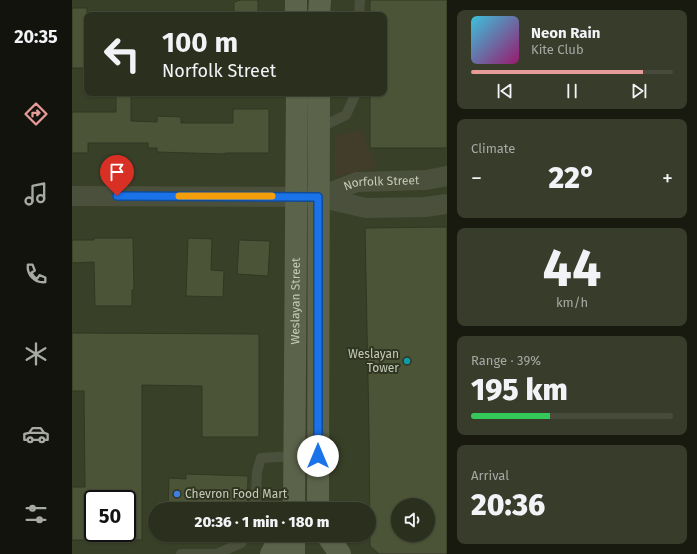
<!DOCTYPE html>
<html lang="en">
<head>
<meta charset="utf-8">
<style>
  :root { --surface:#2b301e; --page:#373c2b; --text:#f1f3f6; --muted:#a6a9a4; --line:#474b3c; --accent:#e69b98 }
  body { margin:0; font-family:"Fira Sans",sans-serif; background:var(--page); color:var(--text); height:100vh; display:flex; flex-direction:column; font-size:15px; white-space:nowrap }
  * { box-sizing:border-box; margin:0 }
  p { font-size:13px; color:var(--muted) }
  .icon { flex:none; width:22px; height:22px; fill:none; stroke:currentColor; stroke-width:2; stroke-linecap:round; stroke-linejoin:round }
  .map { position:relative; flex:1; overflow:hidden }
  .sheet { display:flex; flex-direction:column; gap:10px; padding:10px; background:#181a10; width:250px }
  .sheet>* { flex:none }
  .hud { position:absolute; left:12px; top:12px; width:303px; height:84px; border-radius:8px; box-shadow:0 1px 3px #0004,0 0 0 1px var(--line); background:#2b301e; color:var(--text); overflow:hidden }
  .buttons { position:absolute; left:319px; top:498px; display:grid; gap:8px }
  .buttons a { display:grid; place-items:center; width:44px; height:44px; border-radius:50%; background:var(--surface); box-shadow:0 1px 3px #0004,0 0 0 1px var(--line); font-size:20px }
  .speed { position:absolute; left:12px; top:490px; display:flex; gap:8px; font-size:20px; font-weight:700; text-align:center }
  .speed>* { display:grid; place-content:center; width:52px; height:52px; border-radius:50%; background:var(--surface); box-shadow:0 1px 3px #0004,0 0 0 1px var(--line); line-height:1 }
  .speed .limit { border:2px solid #111; border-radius:6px; background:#fff; color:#111 }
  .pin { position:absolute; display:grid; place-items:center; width:34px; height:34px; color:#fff; margin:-41px -17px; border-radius:50% 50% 50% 0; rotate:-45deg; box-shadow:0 0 4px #0007 }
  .pin .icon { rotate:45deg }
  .me { position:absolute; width:44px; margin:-22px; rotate:0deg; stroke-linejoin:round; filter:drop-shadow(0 0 3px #0008) }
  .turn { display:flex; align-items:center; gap:14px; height:84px; padding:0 12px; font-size:18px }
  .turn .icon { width:52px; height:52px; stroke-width:2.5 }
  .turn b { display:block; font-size:28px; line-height:34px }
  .big { font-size:30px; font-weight:800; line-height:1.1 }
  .sheet .tile { flex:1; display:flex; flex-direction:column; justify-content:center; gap:6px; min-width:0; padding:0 14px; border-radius:8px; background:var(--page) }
  .sheet .dial { align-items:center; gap:0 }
  .dial b { font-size:52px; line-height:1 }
  .song { display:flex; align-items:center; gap:12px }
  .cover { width:48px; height:48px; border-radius:6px; background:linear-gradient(135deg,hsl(190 70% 55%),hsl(320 70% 35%)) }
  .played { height:4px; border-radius:2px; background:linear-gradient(90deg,var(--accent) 85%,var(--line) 85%) }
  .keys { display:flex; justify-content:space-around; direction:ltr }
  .heat { display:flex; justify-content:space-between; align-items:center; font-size:22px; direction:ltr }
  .charge { height:6px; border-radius:3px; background:linear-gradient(90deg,#34c759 39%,var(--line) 0) }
  .trip { position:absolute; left:76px; top:502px; width:228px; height:40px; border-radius:20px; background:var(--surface); box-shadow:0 1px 3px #0004,0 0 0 1px var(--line); font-weight:800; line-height:40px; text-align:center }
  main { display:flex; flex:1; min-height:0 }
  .menu { display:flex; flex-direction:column; width:72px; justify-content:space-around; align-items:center; background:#11130c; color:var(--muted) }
  .menu .icon { width:28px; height:28px }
  .menu .on { color:var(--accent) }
  .menu b { font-size:18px; color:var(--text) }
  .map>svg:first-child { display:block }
  .green { fill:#413d2a }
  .building { fill:#4c5437; stroke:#313722; fill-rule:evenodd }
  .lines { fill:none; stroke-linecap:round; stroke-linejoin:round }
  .lane { stroke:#4a503c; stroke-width:10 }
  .street { stroke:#4a503c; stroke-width:20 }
  .secondary { stroke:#5b634a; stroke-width:22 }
  .route-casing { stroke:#114b97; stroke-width:10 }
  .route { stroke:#1a73e8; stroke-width:7 }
  .slow { stroke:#f59e0b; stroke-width:7 }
  .culture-dot { fill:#0f9aa8; stroke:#2f3520; stroke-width:1.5 }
  .shop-dot { fill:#3f7fe0; stroke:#2f3520; stroke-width:1.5 }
  .labels { text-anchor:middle; stroke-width:4; stroke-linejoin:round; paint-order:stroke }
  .street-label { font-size:12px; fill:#c5cab8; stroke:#2f3520 }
  .poi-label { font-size:12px; fill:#c5cab8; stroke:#2f3520; text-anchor:end }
</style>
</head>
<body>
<main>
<nav class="menu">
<b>20:35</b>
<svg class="icon on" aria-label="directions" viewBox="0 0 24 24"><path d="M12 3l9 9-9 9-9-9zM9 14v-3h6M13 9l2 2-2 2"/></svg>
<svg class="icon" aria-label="music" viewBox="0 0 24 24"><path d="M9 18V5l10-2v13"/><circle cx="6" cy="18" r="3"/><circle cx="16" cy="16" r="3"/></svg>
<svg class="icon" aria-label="phone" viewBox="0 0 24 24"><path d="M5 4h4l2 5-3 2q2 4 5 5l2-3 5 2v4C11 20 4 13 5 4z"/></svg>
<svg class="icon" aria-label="climate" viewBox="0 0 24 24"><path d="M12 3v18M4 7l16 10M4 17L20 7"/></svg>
<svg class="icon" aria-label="car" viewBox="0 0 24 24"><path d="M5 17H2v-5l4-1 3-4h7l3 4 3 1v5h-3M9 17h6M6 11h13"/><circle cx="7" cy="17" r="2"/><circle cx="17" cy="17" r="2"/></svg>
<svg class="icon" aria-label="filters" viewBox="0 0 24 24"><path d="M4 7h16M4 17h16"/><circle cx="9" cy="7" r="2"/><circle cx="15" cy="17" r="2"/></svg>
</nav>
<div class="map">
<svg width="375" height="554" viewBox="0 0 375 554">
  <rect width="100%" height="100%" fill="#394028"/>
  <path class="green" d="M289,130L305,168L263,177V135Z"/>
  <g class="building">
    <path d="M169,0H186V15H162V2Z"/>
    <path d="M298,0H375V148H298V93H312V15H298Z"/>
    <rect x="0" y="8" width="15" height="60"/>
    <path d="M44,94H59V121L85,122V116L109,117V123H161V109H197V153H153V154L85,152V148H76V143H16V153H0V112H44Z"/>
    <path d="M375,227V554H307L298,546L297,430L293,228ZM326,505H356V535H326Z"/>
    <path d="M22,238H61L62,290H60V306H23L22,262L0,263V240H22Z"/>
    <path d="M116,238L140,239L139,270L152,271L151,297L114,296Z"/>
    <path d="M167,240L198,241L196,276L165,274Z"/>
    <path d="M0,333L187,334V437H130V386L70,385V540H55V499H21V540H0V487H13L12,391H0Z"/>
    <path d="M114,474L176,476L175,509H96L97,478L114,479Z"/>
  </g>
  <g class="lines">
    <g class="lane">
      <path d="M287,15L288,0"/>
      <path d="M247,128L274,115L284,93"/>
      <path d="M183,509L185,472L189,458L223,456H246"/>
      <path d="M109,554H146"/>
      <path d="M145,554L169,543L175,535"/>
    </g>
    <g class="street">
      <path d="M0,196L246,197L294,208L353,207L375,204"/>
      <path id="s1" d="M246,197L285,182L354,180L375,176"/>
    </g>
    <g class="secondary">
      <path d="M224,0V15"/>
      <path d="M247,15L248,0"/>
      <path id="s2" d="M222,509L225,93"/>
      <path d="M246,509L247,93"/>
      <path d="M255,535L268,554"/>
      <path d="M199,554L204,545L207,535"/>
      <path d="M222,554V535"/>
    </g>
  </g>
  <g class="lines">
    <g class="route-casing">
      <path id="route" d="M45,196L246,197V456"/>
    </g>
    <use href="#route" class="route"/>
    <path class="slow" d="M107,196H200"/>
  </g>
  <circle class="culture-dot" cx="335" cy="361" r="4"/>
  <circle class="shop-dot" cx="105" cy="494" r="4"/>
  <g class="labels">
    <g class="street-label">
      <text dy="4" stroke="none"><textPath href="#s1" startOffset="66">Norfolk Street</textPath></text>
      <text dy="4" stroke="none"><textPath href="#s2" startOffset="208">Weslayan Street</textPath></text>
    </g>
    <g class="poi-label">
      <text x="327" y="358">Weslayan<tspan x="327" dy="14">Tower</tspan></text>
      <text x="113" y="498" text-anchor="start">Chevron Food Mart</text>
    </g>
  </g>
</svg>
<div class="buttons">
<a><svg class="icon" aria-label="sound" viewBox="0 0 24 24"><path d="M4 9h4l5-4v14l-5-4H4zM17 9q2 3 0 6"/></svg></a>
</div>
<div class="speed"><div class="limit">50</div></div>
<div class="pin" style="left:45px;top:196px;background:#d93025"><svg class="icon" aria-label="arrive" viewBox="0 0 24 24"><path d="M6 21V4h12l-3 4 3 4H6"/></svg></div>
<svg class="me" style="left:246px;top:456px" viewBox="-20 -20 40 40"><circle r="19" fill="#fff"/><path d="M0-13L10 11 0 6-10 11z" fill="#1a73e8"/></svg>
<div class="trip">20:36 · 1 min · 180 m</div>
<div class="hud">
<div class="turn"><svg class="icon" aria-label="left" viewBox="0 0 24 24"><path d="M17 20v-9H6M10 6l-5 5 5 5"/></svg><div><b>100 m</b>Norfolk Street</div></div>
</div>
</div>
<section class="sheet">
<div class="tile">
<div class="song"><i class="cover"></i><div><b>Neon Rain</b><p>Kite Club</p></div></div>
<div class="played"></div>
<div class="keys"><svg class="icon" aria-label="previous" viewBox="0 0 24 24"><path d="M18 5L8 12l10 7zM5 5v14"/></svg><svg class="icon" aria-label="pause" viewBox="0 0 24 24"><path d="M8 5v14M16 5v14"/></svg><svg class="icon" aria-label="next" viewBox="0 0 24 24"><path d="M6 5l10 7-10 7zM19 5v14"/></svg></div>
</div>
<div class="tile"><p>Climate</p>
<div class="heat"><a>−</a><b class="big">22°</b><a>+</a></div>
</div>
<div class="tile dial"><b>44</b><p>km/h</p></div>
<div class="tile"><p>Range · 39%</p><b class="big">195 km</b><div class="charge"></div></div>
<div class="tile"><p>Arrival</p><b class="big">20:36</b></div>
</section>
</main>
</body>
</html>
